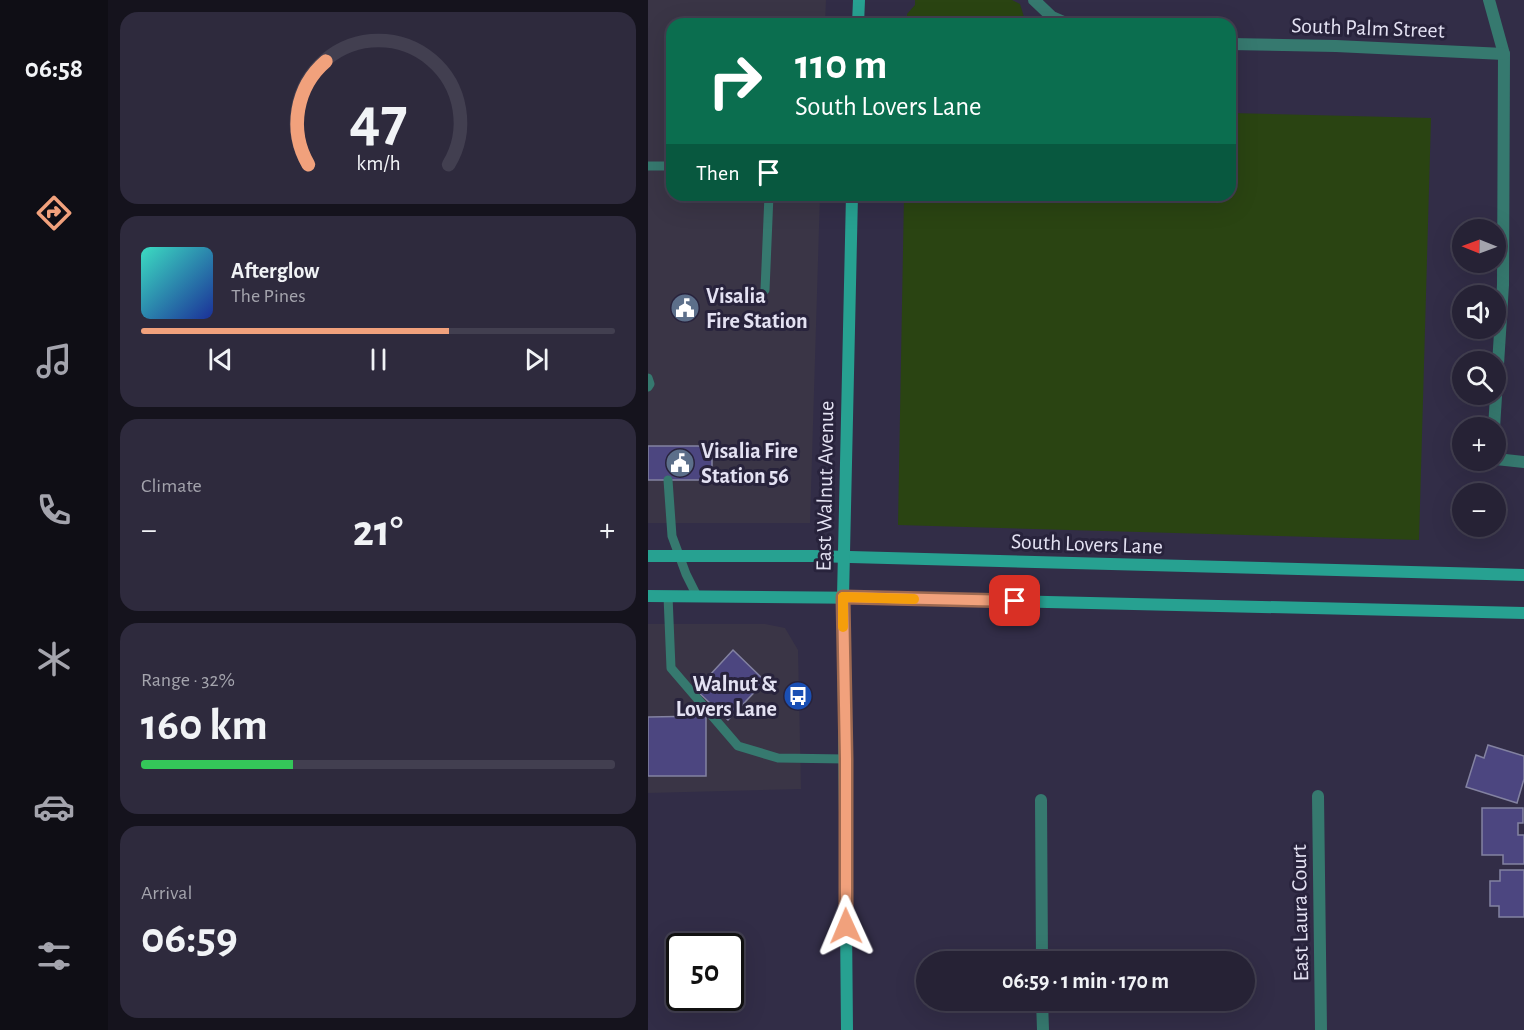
<!DOCTYPE html>
<html lang="en">
<head>
<meta charset="utf-8">
<style>
  :root { --surface:#262235; --page:#2e2a3d; --text:#f1f3f6; --muted:#a4a4ad; --line:#423f50; --accent:#f1a17c }
  body { margin:0; font-family:"Alegreya Sans",sans-serif; background:var(--page); color:var(--text); height:100vh; display:flex; flex-direction:column; font-size:22px; white-space:nowrap }
  * { box-sizing:border-box; margin:0 }
  p { font-size:20px; color:var(--muted) }
  .icon { flex:none; width:33px; height:33px; fill:none; stroke:currentColor; stroke-width:2; stroke-linecap:round; stroke-linejoin:round }
  .map { position:relative; flex:1; overflow:hidden }
  .drawer { display:flex; flex-direction:column; gap:12px; padding:12px; background:#15131d; width:540px }
  .drawer>* { flex:none }
  .banner { position:absolute; left:18px; top:18px; width:570px; height:183px; border-radius:18px; box-shadow:0 6px 24px #0002,0 0 0 2px var(--line); background:#0b6e4f; color:#fff; overflow:hidden }
  .needle { width:39px; rotate:271deg }
  .controls { position:absolute; left:804px; top:219px; display:grid; gap:12px }
  .controls a { display:grid; place-items:center; width:54px; height:54px; border-radius:50%; background:var(--surface); box-shadow:0 6px 24px #0002,0 0 0 2px var(--line); font-size:30px }
  .speed { position:absolute; left:18px; top:933px; display:flex; gap:12px; font-size:30px; font-weight:700; text-align:center }
  .speed>* { display:grid; place-content:center; width:78px; height:78px; border-radius:50%; background:var(--surface); box-shadow:0 6px 24px #0002,0 0 0 2px var(--line); line-height:1 }
  .speed .limit { border:3px solid #111; border-radius:9px; background:#fff; color:#111 }
  .pin { position:absolute; display:grid; place-items:center; width:51px; height:51px; color:#fff; margin:-26px; border-radius:12px; box-shadow:0 3px 9px #0006 }
  .me { position:absolute; width:66px; margin:-33px; rotate:359deg; stroke-linejoin:round; filter:drop-shadow(0 0 4px #0008) }
  .turn { display:flex; align-items:center; gap:21px; height:126px; padding:0 30px; font-size:27px }
  .turn .icon { width:78px; height:78px; stroke-width:2.5 }
  .turn b { display:block; font-size:42px; line-height:51px }
  .then { display:flex; align-items:center; height:57px; padding:0 30px; background:#0003; gap:12px; font-size:22px }
  .big { font-size:45px; font-weight:700; line-height:1.1 }
  .drawer .tile { flex:1; display:flex; flex-direction:column; justify-content:center; gap:9px; min-width:0; padding:0 21px; border-radius:18px; background:var(--page) }
  .drawer .dial { align-items:center; gap:0 }
  .dial svg { height:156px; overflow:visible; fill:none; stroke:var(--line); stroke-width:7; stroke-linecap:round; text-anchor:middle }
  .dial text { fill:var(--text); stroke:none }
  .song { display:flex; align-items:center; gap:18px }
  .cover { width:72px; height:72px; border-radius:9px; background:linear-gradient(135deg,hsl(170 70% 55%),hsl(230 70% 35%)) }
  .played { height:6px; border-radius:3px; background:linear-gradient(90deg,var(--accent) 65%,var(--line) 65%) }
  .keys { display:flex; justify-content:space-around; direction:ltr }
  .heat { display:flex; justify-content:space-between; align-items:center; font-size:33px; direction:ltr }
  .charge { height:9px; border-radius:4px; background:linear-gradient(90deg,#34c759 32%,var(--line) 0) }
  .trip { position:absolute; left:268px; top:951px; width:339px; height:60px; border-radius:30px; background:var(--surface); box-shadow:0 6px 24px #0002,0 0 0 2px var(--line); font-weight:700; line-height:60px; text-align:center }
  main { display:flex; flex:1; min-height:0 }
  .menu { display:flex; flex-direction:column; width:108px; justify-content:space-around; align-items:center; background:#0f0e15; color:var(--muted) }
  .menu .icon { width:42px; height:42px }
  .menu .active { color:var(--accent) }
  .menu b { font-size:27px; color:var(--text) }
  .map>svg:first-child { display:block }
  .commercial { fill:#3a3546 }
  .green { fill:#2a4412 }
  .building { fill:#4c4680; stroke:#8382a1; stroke-width:1.5 }
  .lines { fill:none; stroke-linecap:round; stroke-linejoin:round }
  .lane { stroke:#36796f; stroke-width:9 }
  .street { stroke:#36796f; stroke-width:12 }
  .secondary { stroke:#27a191; stroke-width:12 }
  .route-casing { stroke:#9d6951; stroke-width:15 }
  .route { stroke:#f1a17c; stroke-width:10 }
  .slow { stroke:#f59e0b; stroke-width:10 }
  .labels { text-anchor:middle; stroke-width:6; stroke-linejoin:round; paint-order:stroke }
  .street-label { font-size:22px; fill:#e4e2f3; stroke:#28233c }
  .poi-label { font-size:22px; font-weight:bold; fill:#e4e2f3; stroke:#28233c; text-anchor:start }
</style>
</head>
<body>
<main>
<nav class="menu">
<b>06:58</b>
<svg class="icon active" aria-label="directions" viewBox="0 0 24 24"><path d="M12 3l9 9-9 9-9-9zM9 14v-3h6M13 9l2 2-2 2"/></svg>
<svg class="icon" aria-label="music" viewBox="0 0 24 24"><path d="M9 18V5l10-2v13"/><circle cx="6" cy="18" r="3"/><circle cx="16" cy="16" r="3"/></svg>
<svg class="icon" aria-label="phone" viewBox="0 0 24 24"><path d="M5 4h4l2 5-3 2q2 4 5 5l2-3 5 2v4C11 20 4 13 5 4z"/></svg>
<svg class="icon" aria-label="climate" viewBox="0 0 24 24"><path d="M12 3v18M4 7l16 10M4 17L20 7"/></svg>
<svg class="icon" aria-label="car" viewBox="0 0 24 24"><path d="M5 17H2v-5l4-1 3-4h7l3 4 3 1v5h-3M9 17h6M6 11h13"/><circle cx="7" cy="17" r="2"/><circle cx="17" cy="17" r="2"/></svg>
<svg class="icon" aria-label="filters" viewBox="0 0 24 24"><path d="M4 7h16M4 17h16"/><circle cx="9" cy="7" r="2"/><circle cx="15" cy="17" r="2"/></svg>
</nav>
<section class="drawer">
<div class="tile dial"><svg viewBox="0 0 100 80">
<path d="M14 69A42 42 0 1 1 86 69"/>
<path d="M14 69A42 42 0 0 1 23 16" stroke="#f1a17c"/>
<text x="50" y="56" font-size="32" font-weight="700">47</text>
<text x="50" y="72" font-size="11">km/h</text>
</svg></div>
<div class="tile">
<div class="song"><i class="cover"></i><div><b>Afterglow</b><p>The Pines</p></div></div>
<div class="played"></div>
<div class="keys"><svg class="icon" aria-label="previous" viewBox="0 0 24 24"><path d="M18 5L8 12l10 7zM5 5v14"/></svg><svg class="icon" aria-label="pause" viewBox="0 0 24 24"><path d="M8 5v14M16 5v14"/></svg><svg class="icon" aria-label="next" viewBox="0 0 24 24"><path d="M6 5l10 7-10 7zM19 5v14"/></svg></div>
</div>
<div class="tile"><p>Climate</p>
<div class="heat"><a>−</a><b class="big">21°</b><a>+</a></div>
</div>
<div class="tile"><p>Range · 32%</p><b class="big">160 km</b><div class="charge"></div></div>
<div class="tile"><p>Arrival</p><b class="big">06:59</b></div>
</section>
<div class="map">
<svg width="876" height="1030" viewBox="0 0 876 1030">
  <rect width="100%" height="100%" fill="#322d47"/>
  <g class="commercial">
    <path d="M0,0H178L177,24H24V195H172L162,523H0Z"/>
    <path d="M0,624H117L137,628L150,650L153,789L0,793Z"/>
  </g>
  <g class="green">
    <path d="M267,0H364L372,4L376,17V24H259V14L267,5Z"/>
    <path d="M582,113L783,118L771,540L250,525L256,195H582Z"/>
  </g>
  <g class="building">
    <rect x="0" y="446" width="64" height="34"/>
    <path d="M85,650L117,681L80,720L48,690Z"/>
    <path d="M58,716V776H0V717Z"/>
    <path d="M840,745L876,756V779L869,803L818,787L828,755L836,758Z"/>
    <path d="M834,808H875V823H870V835H876V864H855V855H834Z"/>
    <path d="M852,870H876V917H851V906H842V881H852Z"/>
  </g>
  <g class="lines">
    <g class="lane">
      <path d="M0,166H24"/>
      <path d="M117,290L121,195"/>
      <path d="M0,378L2,384L0,387"/>
      <path d="M20,480L24,536L38,574L49,596"/>
      <path d="M20,596L23,668L90,746L130,758L198,759"/>
    </g>
    <g class="street">
      <path d="M386,0L404,17L420,24"/>
      <path d="M841,0L856,54L855,285L846,428"/>
      <path d="M582,44L688,46L856,54"/>
      <path d="M848,459L876,462"/>
      <path d="M670,796L673,1030"/>
      <path d="M393,800L394,962"/>
      <path d="M394,1000L395,1030"/>
    </g>
    <g class="secondary">
      <path d="M210,24L211,0"/>
      <path d="M0,556H165L876,575"/>
      <path d="M0,596L228,598L876,613"/>
      <path d="M199,1030L195,597L204,195"/>
    </g>
  </g>
  <g class="lines">
    <g class="route-casing">
      <path id="route" d="M198,926V759L195,597L367,601"/>
    </g>
    <use href="#route" class="route"/>
    <path class="slow" d="M195,627V597L266,599"/>
  </g>
  <defs>
    <g id="civic-disc" transform="scale(1.5)"><circle r="9.5" fill="#5c6f8a" stroke="#28233c"/><path d="M-.6-6.5H3V-4.5H.6V-3L4-1V1h2V6H-6V1h2V-1L-.6-3ZM-1.2 2.5V6h2.4V2.5Z" fill="#fff"/></g>
    <g id="bus-disc" transform="scale(1.5)"><circle r="9.5" fill="#1a4fb4" stroke="#28233c"/><path d="M-5-6H5V4H4V6H2V4H-2V6H-4V4H-5ZM-3.5-4V0h7V-4ZM-3.5 1.2v1.5H-2V1.2ZM2 1.2v1.5H3.5V1.2Z" fill="#fff"/></g>
  </defs>
  <g fill-rule="evenodd">
    <use href="#civic-disc" x="37" y="308"/>
    <use href="#civic-disc" x="32" y="463"/>
    <use href="#bus-disc" x="150" y="696"/>
  </g>
  <g class="labels">
    <g class="street-label">
      <text transform="translate(720 27) rotate(2)" y="8">South Palm Street</text>
      <text transform="translate(176 486) rotate(-89)" y="8">East Walnut Avenue</text>
      <text transform="translate(439 543) rotate(2)" y="8">South Lovers Lane</text>
      <text transform="translate(651 913) rotate(-91)" y="8">East Laura Court</text>
    </g>
    <g class="poi-label">
      <text x="58" y="303">Visalia<tspan x="58" dy="25">Fire Station</tspan></text>
      <text x="53" y="458">Visalia Fire<tspan x="53" dy="25">Station 56</tspan></text>
      <text x="129" y="691" text-anchor="end">Walnut &amp;<tspan x="129" dy="25">Lovers Lane</tspan></text>
    </g>
  </g>
</svg>
<div class="controls">
<a><svg class="needle" viewBox="-14 -14 28 28"><path d="M0-13l5 13h-10z" fill="#e53935"/><path d="M0 13l5-13h-10z" fill="#a4a4ad"/></svg></a>
<a><svg class="icon" aria-label="sound" viewBox="0 0 24 24"><path d="M4 9h4l5-4v14l-5-4H4zM17 9q2 3 0 6"/></svg></a>
<a><svg class="icon" aria-label="search" viewBox="0 0 24 24"><circle cx="10" cy="10" r="6"/><path d="M15 15l6 6"/></svg></a>
<a>+</a>
<a>−</a>
</div>
<div class="speed"><div class="limit">50</div></div>
<div class="pin" style="left:367px;top:601px;background:#d93025"><svg class="icon" aria-label="arrive" viewBox="0 0 24 24"><path d="M6 21V4h12l-3 4 3 4H6"/></svg></div>
<svg class="me" style="left:198px;top:926px" viewBox="-20 -20 40 40"><path d="M0-17L14 15 0 8-14 15z" fill="#f1a17c" stroke="#fff" stroke-width="4"/></svg>
<div class="trip">06:59 · 1 min · 170 m</div>
<div class="banner">
<div class="turn"><svg class="icon" aria-label="right" viewBox="0 0 24 24"><path d="M7 20v-9h11M14 6l5 5-5 5"/></svg><div><b>110 m</b>South Lovers Lane</div></div>
<div class="then">Then<svg class="icon" aria-label="arrive" viewBox="0 0 24 24"><path d="M6 21V4h12l-3 4 3 4H6"/></svg></div>
</div>
</div>
</main>
</body>
</html>
